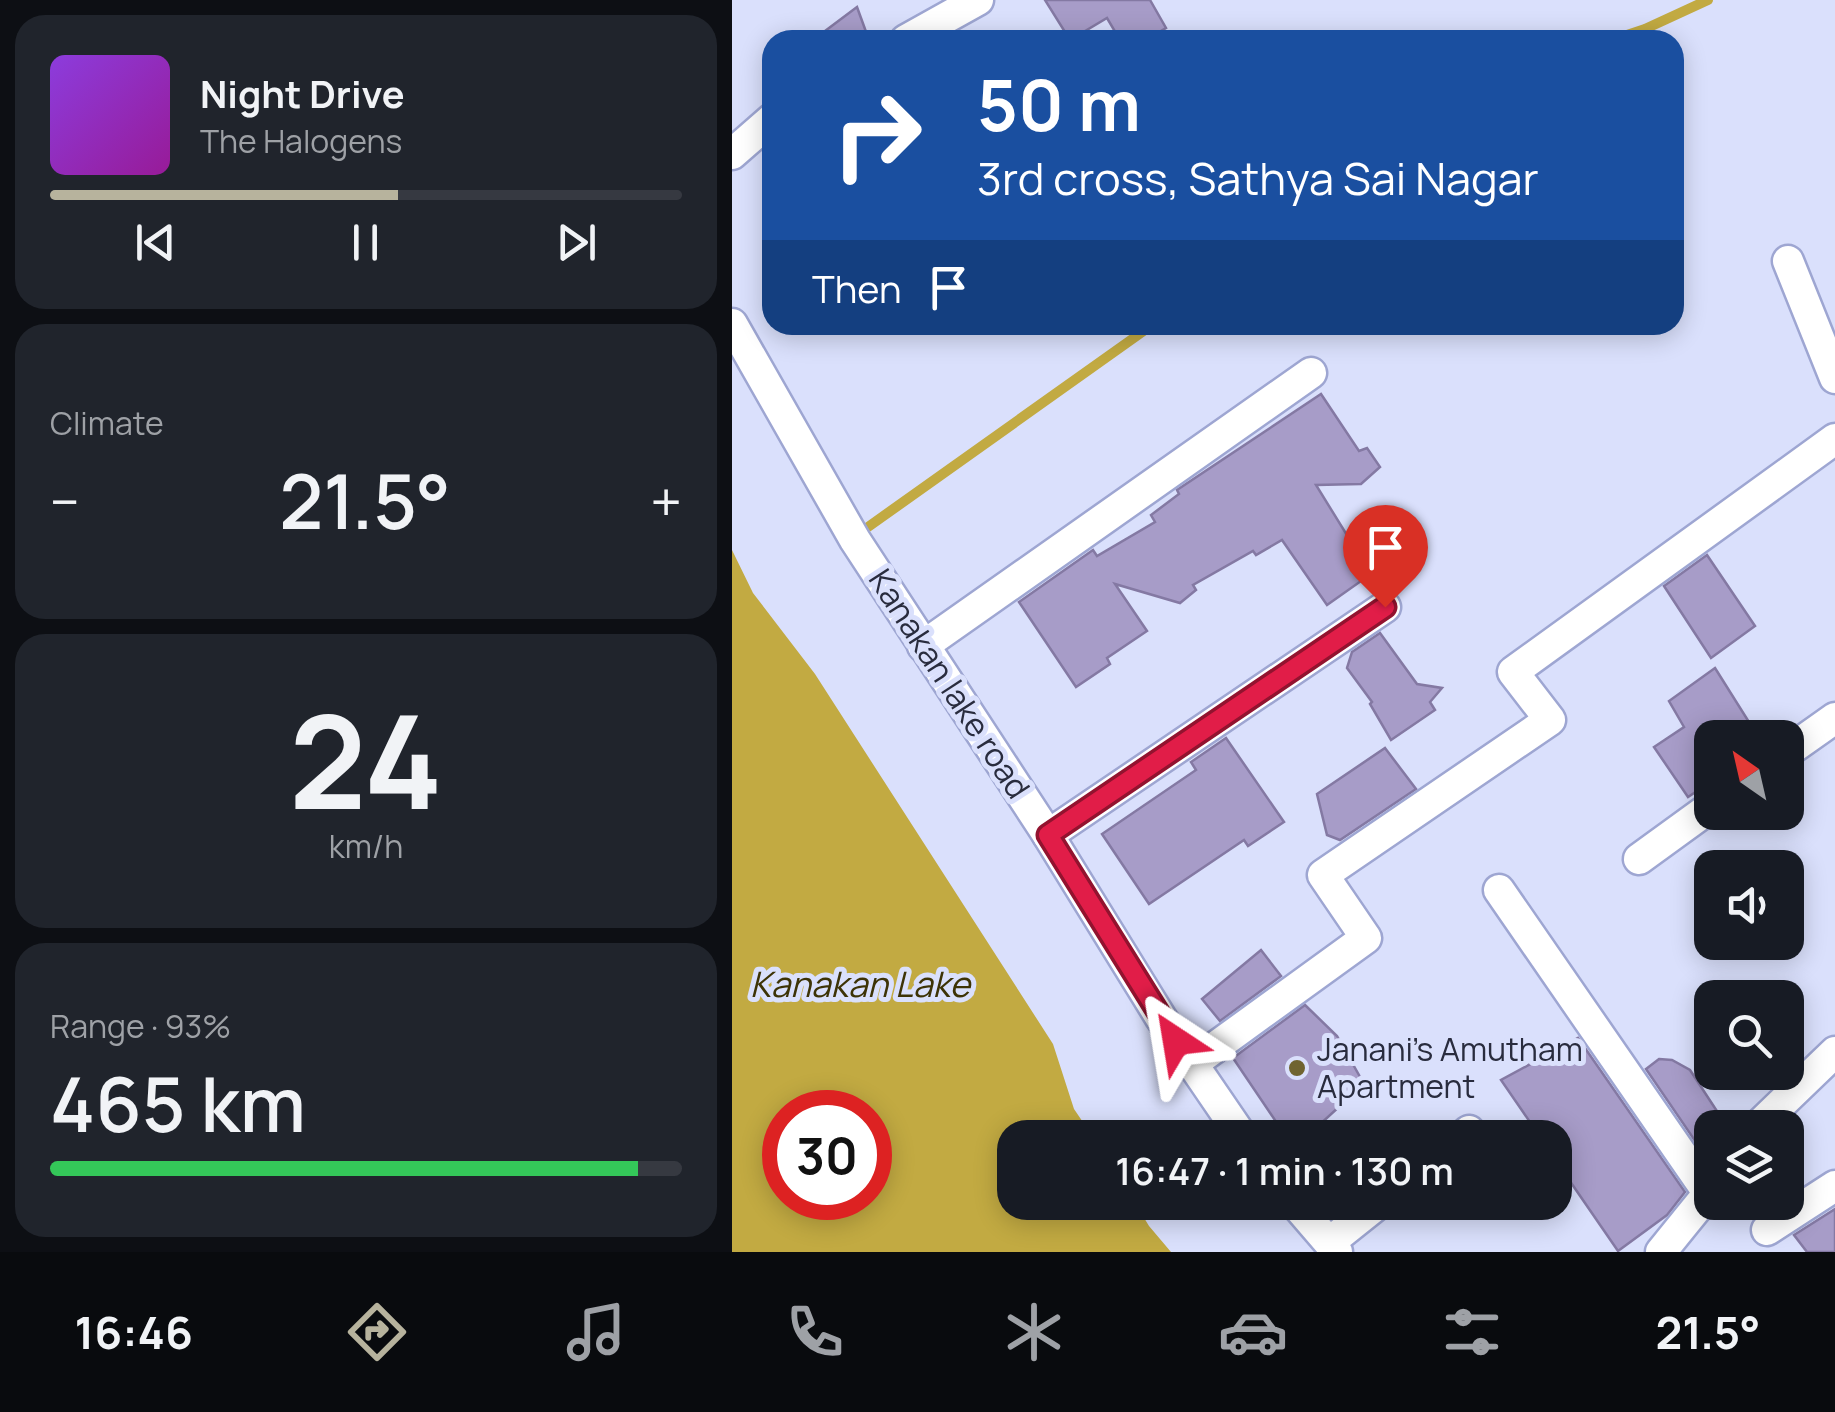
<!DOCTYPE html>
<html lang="en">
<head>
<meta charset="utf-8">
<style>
  :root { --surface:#171b24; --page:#20242c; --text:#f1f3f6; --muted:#9ea1a6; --line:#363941; --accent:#b7b39d }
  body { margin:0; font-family:Manrope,sans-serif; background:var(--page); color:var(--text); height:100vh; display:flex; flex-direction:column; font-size:38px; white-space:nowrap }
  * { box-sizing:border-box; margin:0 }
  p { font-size:32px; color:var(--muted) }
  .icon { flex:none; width:55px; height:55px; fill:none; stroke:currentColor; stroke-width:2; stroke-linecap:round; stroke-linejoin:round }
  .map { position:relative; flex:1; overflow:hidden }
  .panel { display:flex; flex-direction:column; gap:15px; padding:15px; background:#0d0f14; width:732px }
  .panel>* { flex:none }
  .top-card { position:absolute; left:30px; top:30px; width:922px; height:305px; border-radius:30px; box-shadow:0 5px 25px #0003; background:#1a4fa0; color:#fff; overflow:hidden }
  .needle { width:65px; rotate:326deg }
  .controls { position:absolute; left:962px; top:720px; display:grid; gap:20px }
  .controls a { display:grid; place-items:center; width:110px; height:110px; border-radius:20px; background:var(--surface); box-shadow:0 5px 25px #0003; font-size:50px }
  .speed { position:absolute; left:30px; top:1090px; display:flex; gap:20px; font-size:50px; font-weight:700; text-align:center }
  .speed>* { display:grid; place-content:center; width:130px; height:130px; border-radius:50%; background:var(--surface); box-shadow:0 5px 25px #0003; line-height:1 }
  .speed .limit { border:15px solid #d22; background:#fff; color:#111 }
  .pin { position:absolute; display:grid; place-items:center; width:85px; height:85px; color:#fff; margin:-102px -42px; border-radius:50% 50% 50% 0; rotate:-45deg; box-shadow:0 0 10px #0007 }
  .pin .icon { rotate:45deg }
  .me { position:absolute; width:110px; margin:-55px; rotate:327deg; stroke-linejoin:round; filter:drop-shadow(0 0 8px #0008) }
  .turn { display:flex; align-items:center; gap:35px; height:210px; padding:0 50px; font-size:45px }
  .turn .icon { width:130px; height:130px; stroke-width:2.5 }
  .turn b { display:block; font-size:70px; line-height:85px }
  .then { display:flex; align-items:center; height:95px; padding:0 50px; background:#0003; gap:20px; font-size:38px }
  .big { font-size:75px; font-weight:600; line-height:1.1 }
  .panel .card { flex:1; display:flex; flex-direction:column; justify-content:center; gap:15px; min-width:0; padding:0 35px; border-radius:30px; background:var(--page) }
  .panel .dial { align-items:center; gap:0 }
  .dial b { font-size:130px; line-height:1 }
  .song { display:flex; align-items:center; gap:30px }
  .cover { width:120px; height:120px; border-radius:15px; background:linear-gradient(135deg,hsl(270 70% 55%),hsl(300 70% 35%)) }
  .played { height:10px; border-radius:5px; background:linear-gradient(90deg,var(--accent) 55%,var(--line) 55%) }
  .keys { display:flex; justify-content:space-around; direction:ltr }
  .heat { display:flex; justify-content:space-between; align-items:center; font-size:55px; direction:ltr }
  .charge { height:15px; border-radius:8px; background:linear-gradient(90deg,#34c759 93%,var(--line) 0) }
  .trip { position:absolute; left:265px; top:1120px; width:575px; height:100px; border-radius:30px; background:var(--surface); box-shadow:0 5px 25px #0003; font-weight:600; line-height:100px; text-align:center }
  .dock { display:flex; height:160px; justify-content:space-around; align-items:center; background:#090b0e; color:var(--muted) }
  .dock .icon { width:70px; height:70px }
  .dock .current { color:var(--accent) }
  .dock b { font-size:45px; color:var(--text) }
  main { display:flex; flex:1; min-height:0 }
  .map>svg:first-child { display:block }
  .water { fill:#c2aa42; fill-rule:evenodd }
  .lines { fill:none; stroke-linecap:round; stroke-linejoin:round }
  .stream { stroke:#c2aa42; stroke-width:10 }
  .building { fill:#a79cc8; stroke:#8479a3; stroke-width:2.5 }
  .street-casing { stroke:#9ea6d2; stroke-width:35 }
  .street { stroke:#fff; stroke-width:30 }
  .route-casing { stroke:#92132f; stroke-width:25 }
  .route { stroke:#e11d48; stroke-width:18 }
  .poi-dot { fill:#706431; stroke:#dae0fc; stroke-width:4 }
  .labels { text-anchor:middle; stroke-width:10; stroke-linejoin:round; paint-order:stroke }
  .street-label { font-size:32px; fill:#292c3e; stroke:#dae0fc }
  .poi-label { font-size:32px; fill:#292c3e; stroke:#dae0fc; text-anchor:start }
  .water-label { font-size:35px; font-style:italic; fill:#3d3306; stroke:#dae0fc }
</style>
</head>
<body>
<main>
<section class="panel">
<div class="card">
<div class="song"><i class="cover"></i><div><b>Night Drive</b><p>The Halogens</p></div></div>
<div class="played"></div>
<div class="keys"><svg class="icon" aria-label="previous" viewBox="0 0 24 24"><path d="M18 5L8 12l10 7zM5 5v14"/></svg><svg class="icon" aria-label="pause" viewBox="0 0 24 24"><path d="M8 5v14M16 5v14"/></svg><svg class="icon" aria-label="next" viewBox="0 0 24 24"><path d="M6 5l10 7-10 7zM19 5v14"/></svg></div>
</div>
<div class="card"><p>Climate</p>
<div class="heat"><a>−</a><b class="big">21.5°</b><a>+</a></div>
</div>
<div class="card dial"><b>24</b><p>km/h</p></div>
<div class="card"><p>Range · 93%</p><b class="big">465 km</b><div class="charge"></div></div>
</section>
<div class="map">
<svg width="1103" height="1252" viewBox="0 0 1103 1252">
  <rect width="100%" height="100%" fill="#dae0fc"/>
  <path class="water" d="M0,550L21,593L83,674L321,1044L342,1109L361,1137L282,1138V1202L403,1203L417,1226L439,1252H0ZM52,1112H138V1198H52Z"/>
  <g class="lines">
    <g class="stream">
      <path d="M880,40L913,29L976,0"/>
      <path d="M136,527L420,325"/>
    </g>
  </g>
  <g class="building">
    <path d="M313,0H418L434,28L413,40H388L375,18L338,40Z"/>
    <path d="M125,7L137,40H81Z"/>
    <path d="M589,394L627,451L635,448L648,467L629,484L584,485L639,574L595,605L550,540L524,555L521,551L461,585L464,590L448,603L383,584L415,631L375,658L378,664L344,687L287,602L361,550L365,556L423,522L419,515L447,494L445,490Z"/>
    <path d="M975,555L1023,626L979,658L932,586Z"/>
    <path d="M648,633L685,684L710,688L698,702L703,710L659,740L638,704L640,702L615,668L620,652Z"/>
    <path d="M983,668L1027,738H980V781L956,797L922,747L952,727L937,701Z"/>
    <path d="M494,738L552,822L516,846L512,840L417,904L370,834L464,770L459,762Z"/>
    <path d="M653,748L684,789L608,840L595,835L585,794Z"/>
    <path d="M529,950L549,976L488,1021L470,999Z"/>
    <path d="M573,1005L605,1036L632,1084L573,1138H555L501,1058Z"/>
    <path d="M846,1038L953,1192L935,1215L886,1251L822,1158V1138H809L769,1080Z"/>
    <path d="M927,1059L940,1060L958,1070L996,1128H980V1144L970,1151L914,1069Z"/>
    <path d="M1103,1209V1252H1075L1062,1235Z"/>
  </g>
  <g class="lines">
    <g class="street-casing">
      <g id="street">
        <path d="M174,40L246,0"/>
        <path d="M0,154L40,119"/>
        <path d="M1056,261L1103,378"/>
        <path d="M0,324L123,540L316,835L429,1018L511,1138"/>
        <path d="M191,646L579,373"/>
        <path d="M1055,752L1103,718"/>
        <path d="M316,835L653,607"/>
        <path d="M907,859L980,806"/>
        <path d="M767,890L977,1194"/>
        <path d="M460,1064L634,938L591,875L818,720L781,672L1103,439"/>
        <path d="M1024,1128L1103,1052"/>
        <path d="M729,1138L737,1131"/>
        <path d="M562,1202L605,1252"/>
        <path d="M1035,1230L1103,1186"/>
        <path d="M598,1242L648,1202"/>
        <path d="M929,1252L980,1189"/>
      </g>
    </g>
    <use href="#street" class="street"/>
  </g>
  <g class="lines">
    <g class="route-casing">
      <path id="route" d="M444,1041L316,835L653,607"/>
    </g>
    <use href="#route" class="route"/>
  </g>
  <circle class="poi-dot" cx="565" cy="1068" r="10"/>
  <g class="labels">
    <g class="street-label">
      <text transform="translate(217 684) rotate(57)" y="11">Kanakan lake road</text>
    </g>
    <g class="poi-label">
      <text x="585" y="1061">Janani's Amutham<tspan x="585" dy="37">Apartment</tspan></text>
    </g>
    <g class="water-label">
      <text x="128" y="997">Kanakan Lake</text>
    </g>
  </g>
</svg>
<div class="controls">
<a><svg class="needle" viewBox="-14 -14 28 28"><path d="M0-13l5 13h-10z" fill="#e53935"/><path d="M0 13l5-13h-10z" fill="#9ea1a6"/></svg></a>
<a><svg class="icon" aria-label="sound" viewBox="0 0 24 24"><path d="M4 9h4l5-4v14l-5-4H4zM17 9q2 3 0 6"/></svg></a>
<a><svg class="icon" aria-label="search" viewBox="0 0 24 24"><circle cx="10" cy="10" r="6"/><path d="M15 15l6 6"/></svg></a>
<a><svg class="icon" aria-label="layers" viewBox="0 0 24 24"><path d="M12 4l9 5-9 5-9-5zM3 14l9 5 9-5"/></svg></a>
</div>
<div class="speed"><div class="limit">30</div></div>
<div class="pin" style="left:653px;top:607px;background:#d93025"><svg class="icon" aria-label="arrive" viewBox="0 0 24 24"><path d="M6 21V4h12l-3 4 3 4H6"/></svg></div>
<svg class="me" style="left:444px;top:1041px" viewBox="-20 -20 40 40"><path d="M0-17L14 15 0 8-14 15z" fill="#e11d48" stroke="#fff" stroke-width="4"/></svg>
<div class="trip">16:47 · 1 min · 130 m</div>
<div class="top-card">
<div class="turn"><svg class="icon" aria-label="right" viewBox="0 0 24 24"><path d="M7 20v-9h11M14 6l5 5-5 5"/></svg><div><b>50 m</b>3rd cross, Sathya Sai Nagar</div></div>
<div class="then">Then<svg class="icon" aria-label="arrive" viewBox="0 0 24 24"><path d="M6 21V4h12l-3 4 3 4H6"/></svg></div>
</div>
</div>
</main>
<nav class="dock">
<b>16:46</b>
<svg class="icon current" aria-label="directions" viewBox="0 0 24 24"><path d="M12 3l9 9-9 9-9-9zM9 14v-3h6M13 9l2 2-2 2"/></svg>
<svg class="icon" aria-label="music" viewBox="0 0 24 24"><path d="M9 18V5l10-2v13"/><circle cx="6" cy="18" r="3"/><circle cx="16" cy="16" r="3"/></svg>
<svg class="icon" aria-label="phone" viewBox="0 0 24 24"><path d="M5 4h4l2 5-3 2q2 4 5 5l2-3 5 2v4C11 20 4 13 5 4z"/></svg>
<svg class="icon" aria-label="climate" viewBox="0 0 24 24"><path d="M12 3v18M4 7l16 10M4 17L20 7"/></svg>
<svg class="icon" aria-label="car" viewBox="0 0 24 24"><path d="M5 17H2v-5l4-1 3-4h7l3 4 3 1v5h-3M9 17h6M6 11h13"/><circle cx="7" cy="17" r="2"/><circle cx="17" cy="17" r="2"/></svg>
<svg class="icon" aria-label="filters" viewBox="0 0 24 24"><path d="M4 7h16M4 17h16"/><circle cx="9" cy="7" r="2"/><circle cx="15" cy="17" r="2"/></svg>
<b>21.5°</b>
</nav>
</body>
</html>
